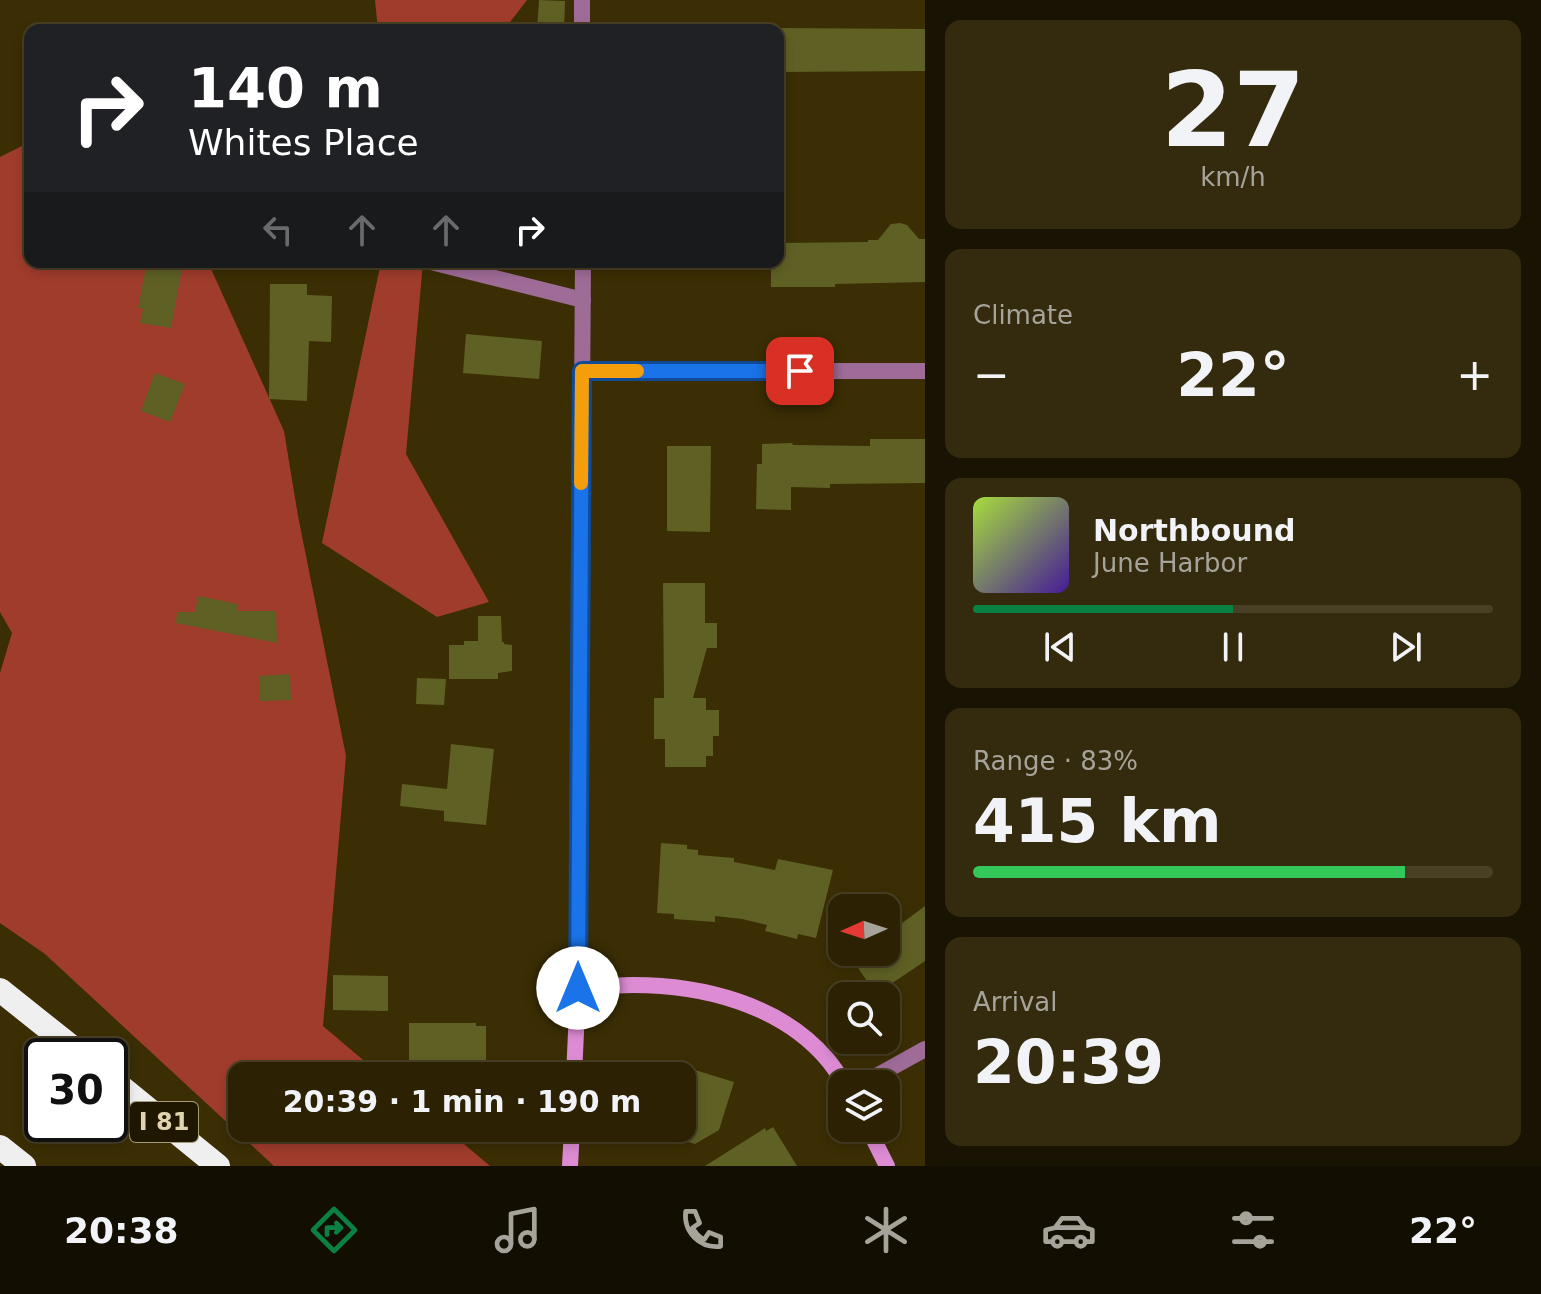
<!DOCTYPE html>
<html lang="en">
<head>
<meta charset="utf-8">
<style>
  :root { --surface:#2c2203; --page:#342a0d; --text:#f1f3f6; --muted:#a6a49a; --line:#483f25; --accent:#0b8043 }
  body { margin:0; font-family:"DejaVu Sans",sans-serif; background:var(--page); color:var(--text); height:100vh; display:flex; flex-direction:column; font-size:30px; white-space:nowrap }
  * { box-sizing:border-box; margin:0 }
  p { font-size:26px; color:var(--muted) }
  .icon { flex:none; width:44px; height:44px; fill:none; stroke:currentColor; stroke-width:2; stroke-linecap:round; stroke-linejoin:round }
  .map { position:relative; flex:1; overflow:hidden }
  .details { display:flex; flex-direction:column; gap:20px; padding:20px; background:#181302; width:616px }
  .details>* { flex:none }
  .hud { position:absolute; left:24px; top:24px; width:760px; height:244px; border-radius:16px; box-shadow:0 4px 12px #0003,0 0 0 2px var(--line); background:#202124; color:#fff; overflow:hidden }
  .needle { width:52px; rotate:267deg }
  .buttons { position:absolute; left:828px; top:894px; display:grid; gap:16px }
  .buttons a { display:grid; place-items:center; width:72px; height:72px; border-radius:16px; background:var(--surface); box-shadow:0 4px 12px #0003,0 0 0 2px var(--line); font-size:40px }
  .speed { position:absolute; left:24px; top:1038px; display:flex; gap:16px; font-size:40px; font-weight:700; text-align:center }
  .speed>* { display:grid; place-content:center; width:104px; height:104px; border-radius:50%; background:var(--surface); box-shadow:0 4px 12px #0003,0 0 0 2px var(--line); line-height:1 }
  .speed .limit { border:4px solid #111; border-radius:12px; background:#fff; color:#111 }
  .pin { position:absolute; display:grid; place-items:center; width:68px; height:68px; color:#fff; margin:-34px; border-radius:16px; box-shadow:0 4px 12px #0006 }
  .me { position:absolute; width:88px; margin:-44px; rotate:0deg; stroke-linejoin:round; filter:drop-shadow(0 0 6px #0008) }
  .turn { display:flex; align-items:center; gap:28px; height:168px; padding:0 32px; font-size:36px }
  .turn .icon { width:104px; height:104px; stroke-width:2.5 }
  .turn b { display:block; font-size:56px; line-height:68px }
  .lanes { display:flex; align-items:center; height:76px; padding:0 32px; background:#0003; justify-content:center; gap:40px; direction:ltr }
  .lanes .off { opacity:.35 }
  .big { font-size:60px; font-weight:800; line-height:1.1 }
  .details .widget { flex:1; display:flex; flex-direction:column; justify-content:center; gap:12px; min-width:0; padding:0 28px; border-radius:16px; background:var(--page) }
  .details .dial { align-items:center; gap:0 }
  .dial b { font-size:104px; line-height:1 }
  .song { display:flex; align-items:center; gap:24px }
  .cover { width:96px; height:96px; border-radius:12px; background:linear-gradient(135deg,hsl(80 70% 55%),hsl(260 70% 35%)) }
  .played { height:8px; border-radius:4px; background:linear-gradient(90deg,var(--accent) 50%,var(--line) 50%) }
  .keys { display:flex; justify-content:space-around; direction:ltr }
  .heat { display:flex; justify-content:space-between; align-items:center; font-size:44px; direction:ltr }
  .charge { height:12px; border-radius:6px; background:linear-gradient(90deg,#34c759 83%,var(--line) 0) }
  .trip { position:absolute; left:228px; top:1062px; width:468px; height:80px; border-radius:16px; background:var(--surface); box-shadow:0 4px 12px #0003,0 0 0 2px var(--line); font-weight:800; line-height:80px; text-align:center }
  .dock { display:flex; height:128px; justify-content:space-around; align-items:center; background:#120e01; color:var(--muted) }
  .dock .icon { width:56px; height:56px }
  .dock .selected { color:var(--accent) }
  .dock b { font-size:36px; color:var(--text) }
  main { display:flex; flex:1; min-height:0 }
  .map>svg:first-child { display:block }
  .forest { fill:#a03c2c }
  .building { fill:#5e6024 }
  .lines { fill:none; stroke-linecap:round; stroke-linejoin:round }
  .street { stroke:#9f6c98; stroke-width:16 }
  .secondary { stroke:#dd8cd3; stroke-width:16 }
  .highway { stroke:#efefef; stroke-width:24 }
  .route-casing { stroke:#114b97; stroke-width:20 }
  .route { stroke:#1a73e8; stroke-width:14 }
  .slow { stroke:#f59e0b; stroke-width:14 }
  .labels { text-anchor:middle; stroke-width:8; stroke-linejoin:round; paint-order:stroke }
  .shield { fill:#201700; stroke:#a69b7b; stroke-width:2 }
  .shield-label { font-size:24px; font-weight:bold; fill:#e0d4b0 }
</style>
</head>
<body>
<main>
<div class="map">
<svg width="925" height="1166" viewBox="0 0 925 1166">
  <rect width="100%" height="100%" fill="#3b2e04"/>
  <g class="forest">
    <path d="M375,0H527L504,30H378Z"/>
    <path d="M30,142V262H208L284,431L298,516L346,756L323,1026L382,1076H242V1128H445L490,1166H274L45,954L0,923V673L12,633L0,612V157Z"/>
    <path d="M381,262H423L406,454L489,602L437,617L322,543Z"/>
  </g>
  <g class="building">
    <path d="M539,0L565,1L564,30H537Z"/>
    <path d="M778,28L925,29V71L778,72Z"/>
    <path d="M900,223L907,225L919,239H925V282L835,284V287H771V262H778V243L868,242V240H878L891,224Z"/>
    <path d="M147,262L182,269L171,328L140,323L143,309L138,308Z"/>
    <path d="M270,284H307V295L332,296L331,342L309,341L307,401L269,399Z"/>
    <path d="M466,334L542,341L539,379L463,373Z"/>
    <path d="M155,373L185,384L170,422L141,411Z"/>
    <path d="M870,439H925V483L830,484V488L791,487V510L756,509L757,464H762V444L792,443L793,445L870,446Z"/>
    <path d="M667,446H711L710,532L667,531Z"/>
    <path d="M663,583H705V623H717V648H707L693,698H706V710H719V736H713V756H706V767H665V739H654V698H664Z"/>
    <path d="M198,596L238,604L237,611H276L277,643L176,623L177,612H195Z"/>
    <path d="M478,616H501L502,642H504V644L512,645V671L498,673V679H449V645H464V641H478Z"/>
    <path d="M290,674L291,700L260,701L259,676Z"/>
    <path d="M417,678L446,679L444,705L416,704Z"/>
    <path d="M451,744L494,749L486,825L444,821V811L400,806L402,784L447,789Z"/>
    <path d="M661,843L687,845V849L698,850V855L734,858V862L775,870L778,859L833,870L816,938L798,934L797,939L765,931L767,925L742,919L715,916V922L674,919V914L657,913Z"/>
    <path d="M925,906V961L876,994L847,952H886V935Z"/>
    <path d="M333,975L388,976V1011L333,1010Z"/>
    <path d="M409,1023H476V1026H486V1062L424,1063V1061H409Z"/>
    <path d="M682,1066L734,1082L719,1130L695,1144L682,1140Z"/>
    <path d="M773,1127L797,1166H705L765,1128L766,1131Z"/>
  </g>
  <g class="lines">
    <g class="street">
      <path d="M582,0V30"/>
      <path d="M431,262L583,300"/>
      <path d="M582,371H925"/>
      <path d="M578,988L583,262"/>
      <path d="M862,1084L925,1049"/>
    </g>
    <g class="secondary">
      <path d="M574,1076L578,988C596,987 614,985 633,985C702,985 780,1004 827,1059C834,1067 839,1076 845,1084"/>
      <path d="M868,1128L887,1166"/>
      <path d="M570,1166L572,1128"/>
    </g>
    <g class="highway">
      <path d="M0,990L83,1056"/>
      <path d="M110,1078L218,1166"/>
      <path d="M0,1147L24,1166"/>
    </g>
  </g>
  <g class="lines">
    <g class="route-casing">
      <path id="route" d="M578,988L582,371H800"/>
    </g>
    <use href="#route" class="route"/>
    <path class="slow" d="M581,483L582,371H637"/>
  </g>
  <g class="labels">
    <rect class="shield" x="130" y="1102" width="68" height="40" rx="6"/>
    <g class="shield-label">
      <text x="164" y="1130">I 81</text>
    </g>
  </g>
</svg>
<div class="buttons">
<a><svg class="needle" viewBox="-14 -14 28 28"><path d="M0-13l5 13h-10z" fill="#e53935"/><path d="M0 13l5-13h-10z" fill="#a6a49a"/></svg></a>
<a><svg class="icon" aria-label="search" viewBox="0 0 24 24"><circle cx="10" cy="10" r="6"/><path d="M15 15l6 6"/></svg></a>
<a><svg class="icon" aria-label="layers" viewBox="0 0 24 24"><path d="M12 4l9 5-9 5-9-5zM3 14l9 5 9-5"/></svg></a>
</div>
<div class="speed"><div class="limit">30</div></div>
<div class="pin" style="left:800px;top:371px;background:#d93025"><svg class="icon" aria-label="arrive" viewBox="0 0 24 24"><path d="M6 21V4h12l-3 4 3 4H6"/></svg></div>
<svg class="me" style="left:578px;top:988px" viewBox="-20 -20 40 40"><circle r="19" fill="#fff"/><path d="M0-13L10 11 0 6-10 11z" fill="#1a73e8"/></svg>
<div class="trip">20:39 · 1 min · 190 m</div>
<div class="hud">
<div class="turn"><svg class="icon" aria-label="right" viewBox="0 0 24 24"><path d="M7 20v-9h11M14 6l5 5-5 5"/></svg><div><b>140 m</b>Whites Place</div></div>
<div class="lanes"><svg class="icon off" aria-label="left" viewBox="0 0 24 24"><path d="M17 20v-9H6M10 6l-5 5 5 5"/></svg><svg class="icon off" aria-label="ahead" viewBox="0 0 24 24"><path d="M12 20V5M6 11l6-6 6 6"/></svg><svg class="icon off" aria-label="ahead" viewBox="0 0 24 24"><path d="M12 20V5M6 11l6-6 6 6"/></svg><svg class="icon" aria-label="right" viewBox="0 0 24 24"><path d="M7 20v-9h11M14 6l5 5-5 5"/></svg></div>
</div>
</div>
<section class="details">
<div class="widget dial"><b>27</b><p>km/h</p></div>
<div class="widget"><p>Climate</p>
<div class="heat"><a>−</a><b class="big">22°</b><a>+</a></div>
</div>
<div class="widget">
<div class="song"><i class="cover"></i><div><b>Northbound</b><p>June Harbor</p></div></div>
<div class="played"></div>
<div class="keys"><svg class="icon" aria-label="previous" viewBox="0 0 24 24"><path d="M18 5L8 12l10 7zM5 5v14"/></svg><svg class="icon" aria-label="pause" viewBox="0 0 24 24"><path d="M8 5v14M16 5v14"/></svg><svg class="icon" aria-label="next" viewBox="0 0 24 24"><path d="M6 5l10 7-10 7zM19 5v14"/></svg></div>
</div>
<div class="widget"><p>Range · 83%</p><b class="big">415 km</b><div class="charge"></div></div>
<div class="widget"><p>Arrival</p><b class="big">20:39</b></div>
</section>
</main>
<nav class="dock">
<b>20:38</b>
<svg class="icon selected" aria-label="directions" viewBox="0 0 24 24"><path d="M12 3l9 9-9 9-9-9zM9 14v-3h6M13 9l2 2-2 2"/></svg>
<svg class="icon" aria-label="music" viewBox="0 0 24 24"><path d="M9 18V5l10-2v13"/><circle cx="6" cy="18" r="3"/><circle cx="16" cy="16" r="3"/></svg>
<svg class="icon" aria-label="phone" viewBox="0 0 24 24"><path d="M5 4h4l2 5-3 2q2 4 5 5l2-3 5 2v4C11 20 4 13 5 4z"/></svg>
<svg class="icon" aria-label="climate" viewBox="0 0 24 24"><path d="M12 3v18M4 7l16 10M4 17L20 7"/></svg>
<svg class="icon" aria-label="car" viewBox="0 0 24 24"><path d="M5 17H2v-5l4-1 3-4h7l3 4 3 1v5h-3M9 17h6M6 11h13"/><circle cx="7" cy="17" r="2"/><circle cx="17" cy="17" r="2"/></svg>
<svg class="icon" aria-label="filters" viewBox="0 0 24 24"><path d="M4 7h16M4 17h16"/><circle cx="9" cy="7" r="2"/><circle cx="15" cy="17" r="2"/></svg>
<b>22°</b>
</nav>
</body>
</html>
